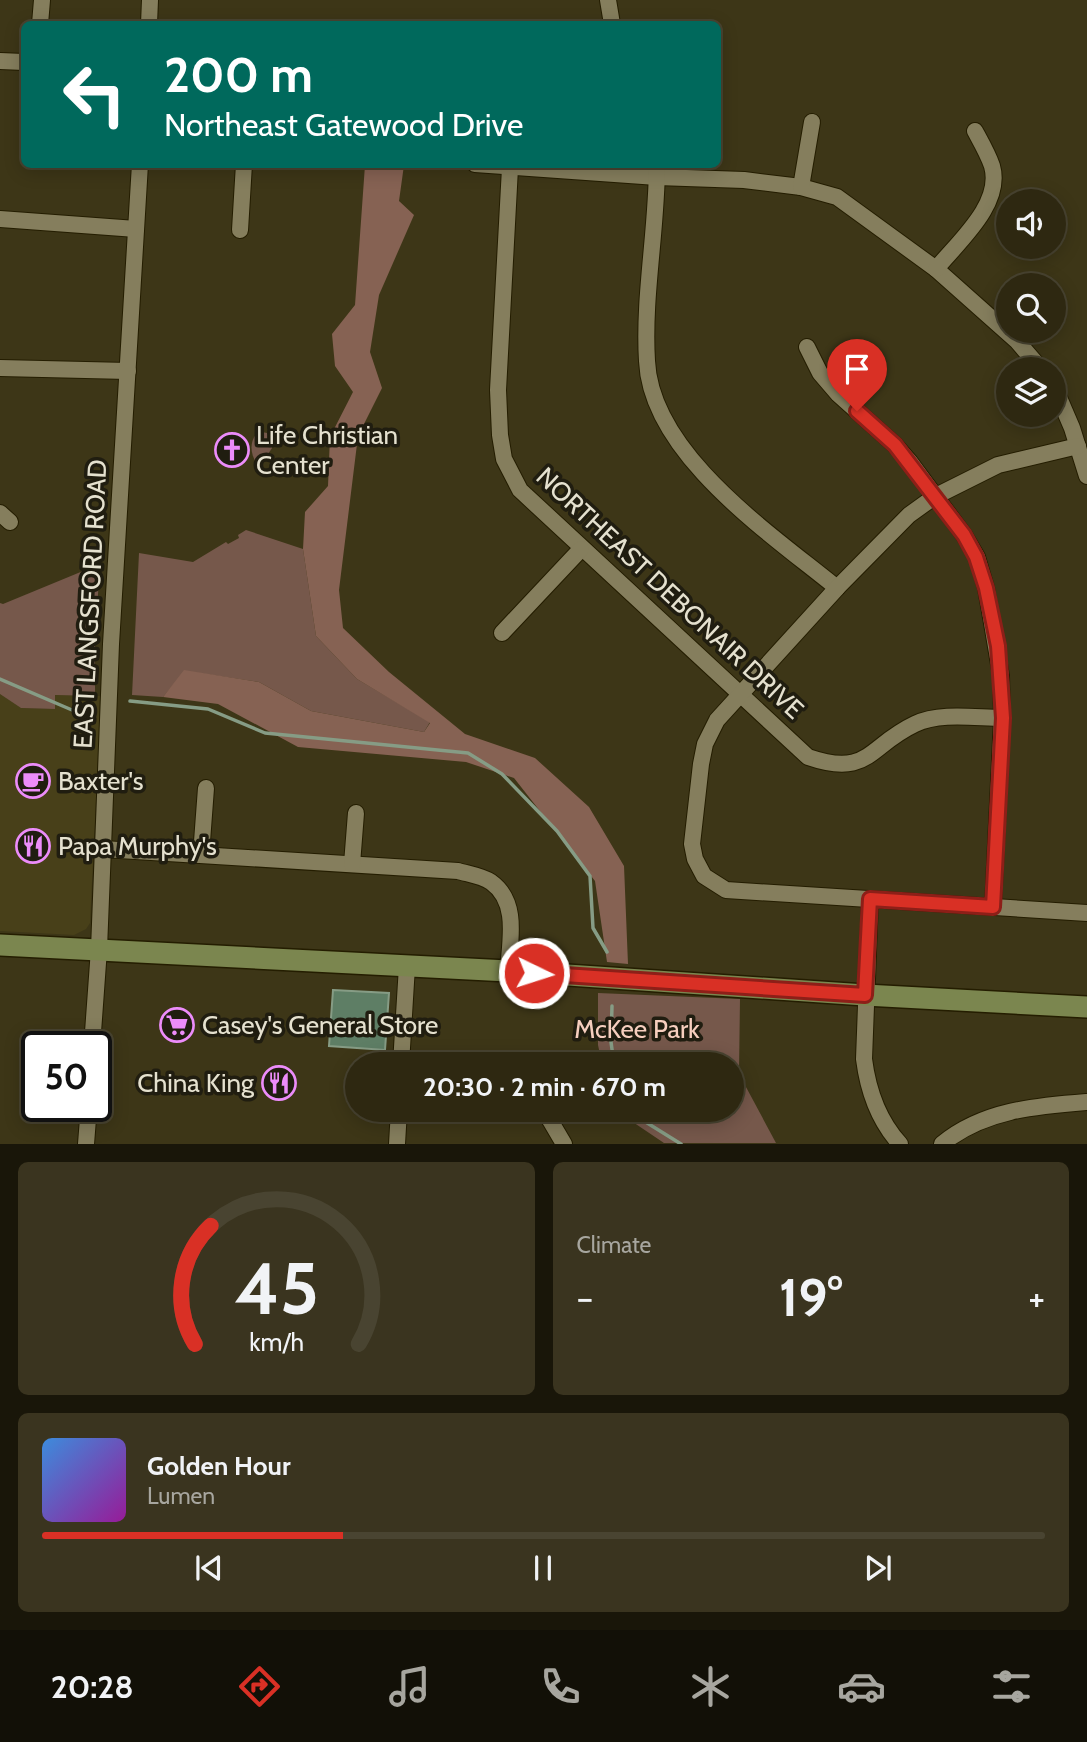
<!DOCTYPE html>
<html lang="en">
<head>
<meta charset="utf-8">
<style>
  :root { --surface:#2e2811; --page:#3a341f; --text:#f1f3f6; --muted:#a7a69f; --line:#494431; --accent:#d93025 }
  body { margin:0; font-family:Cabin,sans-serif; background:var(--page); color:var(--text); height:100vh; display:flex; flex-direction:column; font-size:26px; white-space:nowrap }
  * { box-sizing:border-box; margin:0 }
  p { font-size:23px; color:var(--muted) }
  .icon { flex:none; width:38px; height:38px; fill:none; stroke:currentColor; stroke-width:2; stroke-linecap:round; stroke-linejoin:round }
  .map { position:relative; height:1144px; overflow:hidden }
  .side { display:flex; flex-direction:column; gap:18px; padding:18px; background:#191609; flex:1 }
  .side>* { flex:none }
  .hud { position:absolute; left:21px; top:21px; width:700px; height:147px; border-radius:10px; box-shadow:0 4px 18px #0003,0 0 0 2px var(--line); background:#00695c; color:#fff; overflow:hidden }
  .controls { position:absolute; left:996px; top:189px; display:grid; gap:14px }
  .controls a { display:grid; place-items:center; width:70px; height:70px; border-radius:50%; background:var(--surface); box-shadow:0 4px 18px #0003,0 0 0 2px var(--line); font-size:35px }
  .speed { position:absolute; left:21px; top:1031px; display:flex; gap:14px; font-size:35px; font-weight:700; text-align:center }
  .speed>* { display:grid; place-content:center; width:91px; height:91px; border-radius:50%; background:var(--surface); box-shadow:0 4px 18px #0003,0 0 0 2px var(--line); line-height:1 }
  .speed .limit { border:4px solid #111; border-radius:10px; background:#fff; color:#111 }
  .pin { position:absolute; display:grid; place-items:center; width:60px; height:60px; color:#fff; margin:-72px -30px; border-radius:50% 50% 50% 0; rotate:-45deg; box-shadow:0 0 7px #0007 }
  .pin .icon { rotate:45deg }
  .me { position:absolute; width:77px; margin:-38px; rotate:94deg; stroke-linejoin:round; filter:drop-shadow(0 0 5px #0008) }
  .turn { display:flex; align-items:center; gap:24px; height:147px; padding:0 28px; font-size:32px }
  .turn .icon { width:91px; height:91px; stroke-width:2.5 }
  .turn b { display:block; font-size:49px; line-height:60px }
  .big { font-size:52px; font-weight:700; line-height:1.1 }
  .side .card { flex:1; display:flex; flex-direction:column; justify-content:center; gap:10px; min-width:0; padding:0 24px; border-radius:10px; background:var(--page) }
  .side .dial { align-items:center; gap:0 }
  .dial svg { height:182px; overflow:visible; fill:none; stroke:var(--line); stroke-width:7; stroke-linecap:round; text-anchor:middle }
  .dial text { fill:var(--text); stroke:none }
  .song { display:flex; align-items:center; gap:21px }
  .cover { width:84px; height:84px; border-radius:10px; background:linear-gradient(135deg,hsl(210 70% 55%),hsl(300 70% 35%)) }
  .played { height:7px; border-radius:4px; background:linear-gradient(90deg,var(--accent) 30%,var(--line) 30%) }
  .keys { display:flex; justify-content:space-around; direction:ltr }
  .heat { display:flex; justify-content:space-between; align-items:center; font-size:38px; direction:ltr }
  .side .tiles { flex:1; display:grid; gap:18px; grid-template-columns:1fr 1fr }
  .card:last-child { grid-column:span 2 }
  .trip { position:absolute; left:345px; top:1052px; width:399px; height:70px; border-radius:35px; background:var(--surface); box-shadow:0 4px 18px #0003,0 0 0 2px var(--line); font-weight:700; line-height:70px; text-align:center }
  .dock { display:flex; height:112px; justify-content:space-around; align-items:center; background:#121007; color:var(--muted) }
  .dock .icon { width:49px; height:49px }
  .dock .on { color:var(--accent) }
  .dock b { font-size:32px; color:var(--text) }
  .map>svg:first-child { display:block }
  .built { fill:#484019 }
  .green { fill:#76584b }
  .forest { fill:#866253 }
  .water { fill:#5e7e65; stroke:#869c85; stroke-width:2 }
  .lines { fill:none; stroke-linecap:round; stroke-linejoin:round }
  .stream { stroke:#869c85; stroke-width:3.5 }
  .minor-casing { stroke:#241d00; stroke-width:18 }
  .major-casing { stroke:#241d00; stroke-width:24 }
  .minor { stroke:#857e5d; stroke-width:16 }
  .major { stroke:#7b864f; stroke-width:21 }
  .route-casing { stroke:#8d1f18; stroke-width:18 }
  .route { stroke:#d93025; stroke-width:12 }
  .labels { text-anchor:middle; stroke-width:7; stroke-linejoin:round; paint-order:stroke }
  .poi-label { font-size:26px; fill:#e5e1cf; stroke:#201d10; text-anchor:start }
  .street-label { font-size:26px; fill:#e5e1cf; stroke:#201d10 }
  .park-label { font-size:26px; fill:#f6cebe; stroke:#201d10 }
</style>
</head>
<body>
<div class="map">
<svg width="1087" height="1144" viewBox="0 0 1087 1144">
  <rect width="100%" height="100%" fill="#3d3617"/>
  <path class="built" d="M0,694L21,708L54,709L55,695L101,696L90,923L86,929L74,935L0,931Z"/>
  <g class="green">
    <path d="M262,432L267,433L272,448L259,468C251,456 248,444 257,433Z"/>
    <path d="M246,530L303,549L316,636L357,679L430,722L424,732L311,711L259,682L185,671L163,697L132,695L139,553L193,562L226,542L228,544L239,538L238,535Z"/>
    <path d="M100,564L95,640V696L55,695V709L21,708L0,694V603L3,604Z"/>
    <path d="M598,993L740,999L739,1074L776,1143H664L615,1110H732V1064H602L598,1045Z"/>
  </g>
  <path class="forest" d="M365,165H404L399,201L414,215L379,295L370,352L382,388L358,436L339,590L343,628L389,672L465,734L535,758L589,807L624,866L628,964L607,962L595,881L514,778L466,762L298,747L218,704L163,697L184,670L259,682L311,711L424,732L430,723L357,679L316,636L303,549L305,512L328,486L330,437L353,392L335,366L332,334L355,305Z"/>
  <path class="water" d="M333,990L389,993L385,1050L329,1046Z"/>
  <g class="lines">
    <g class="stream">
      <path d="M0,679L72,710"/>
      <path d="M130,701L208,709L265,733L468,753L502,774L557,831L590,876L593,928L607,952"/>
      <path d="M612,1006L611,1042L614,1064"/>
      <path d="M637,1110L644,1121L681,1144"/>
    </g>
    <g class="minor-casing">
      <g id="minor">
        <path d="M608,0L612,24"/>
        <path d="M40,24L42,0"/>
        <path d="M149,24L150,0"/>
        <path d="M0,61L24,62"/>
        <path d="M475,164L657,177L744,180L801,187L837,197L936,269L1017,341L1041,369"/>
        <path d="M657,164C657,230 643,296 647,361C651,454 771,534 837,588"/>
        <path d="M510,168L498,390L500,435L504,459L520,490L808,757C869,778 868,746 915,724C940,712 976,718 1002,718"/>
        <path d="M801,187L812,122"/>
        <path d="M0,219L136,229"/>
        <path d="M240,230L244,164"/>
        <path d="M936,269C958,242 1003,204 992,166C988,154 981,142 975,131"/>
        <path d="M807,347L820,373L838,394L895,445L910,462L964,535L977,557L986,588L1001,676L1002,718L993,907"/>
        <path d="M0,368L128,371"/>
        <path d="M1054,386L1072,428L1087,476"/>
        <path d="M1078,446L998,465L934,497L909,515L837,588L717,720L705,744L701,764L692,844L695,859L704,876L726,890L1087,913"/>
        <path d="M0,513L10,522"/>
        <path d="M502,633L581,549"/>
        <path d="M103,849L458,871C468,874 482,876 491,882C519,902 510,940 508,971"/>
        <path d="M201,855L206,788"/>
        <path d="M352,864L356,813"/>
        <path d="M870,899L864,1059C868,1090 878,1120 900,1144"/>
        <path d="M92,1046L99,949L111,644L140,164"/>
        <path d="M401,1063L428,1064"/>
        <path d="M401,1064L407,966"/>
        <path d="M544,1110L564,1144"/>
        <path d="M86,1144L89,1106"/>
        <path d="M397,1144L399,1110"/>
        <path d="M942,1144C983,1110 1036,1106 1087,1102"/>
      </g>
    </g>
    <g class="major-casing">
      <path id="major" d="M0,945L508,971L865,995L1087,1007"/>
    </g>
    <use href="#minor" class="minor"/>
    <use href="#major" class="major"/>
  </g>
  <g class="lines">
    <g class="route-casing">
      <path id="route" d="M534,973L865,995L870,899L993,907L1003,718L998,646L986,588L976,557L964,535L895,445L857,411"/>
    </g>
    <use href="#route" class="route"/>
  </g>
  <defs>
    <g id="church-ring" transform="scale(1.75)"><circle r="9.5" fill="#201d10" stroke="#ec8cfa" stroke-width="1.5"/><path d="M-1.2-6h2.4v3.5h3.3v2.4h-3.3V6h-2.4V-.1h-3.3v-2.4h3.3Z" fill="#ec8cfa"/></g>
    <g id="cafe-ring" transform="scale(1.75)"><circle r="9.5" fill="#201d10" stroke="#ec8cfa" stroke-width="1.5"/><path d="M-5.5-4.5H6V0H3Q3 3.5 0 3.5H-2.5Q-5.5 3.5-5.5 0ZM3-3.2v2h1.7v-2ZM-6 4.5H4V6H-6Z" fill="#ec8cfa"/></g>
    <g id="restaurant-ring" transform="scale(1.75)"><circle r="9.5" fill="#201d10" stroke="#ec8cfa" stroke-width="1.5"/><path d="M-5-6h1v4h1v-4h1v4h1v-4h1v5L-1.5 .5V6h-2V.5L-5-1ZM5-6V6H3V1.5H1.5Q1.5-4 5-6Z" fill="#ec8cfa"/></g>
    <g id="supermarket-ring" transform="scale(1.75)"><circle r="9.5" fill="#201d10" stroke="#ec8cfa" stroke-width="1.5"/><path d="M-6-5.5h2.5l.6 2H6L4.5 2H-2.5L-4.4-4H-6ZM-1.5 3.2a1.3 1.3 0 1 0 .1 0ZM3 3.2a1.3 1.3 0 1 0 .1 0Z" fill="#ec8cfa"/></g>
  </defs>
  <g fill-rule="evenodd">
    <use href="#church-ring" x="232" y="450"/>
    <use href="#cafe-ring" x="33" y="781"/>
    <use href="#restaurant-ring" x="33" y="846"/>
    <use href="#supermarket-ring" x="177" y="1025"/>
    <use href="#restaurant-ring" x="279" y="1083"/>
  </g>
  <g class="labels">
    <g class="poi-label">
      <text x="256" y="444">Life Christian<tspan x="256" dy="30">Center</tspan></text>
      <text x="58" y="790">Baxter's</text>
      <text x="58" y="855">Papa Murphy's</text>
      <text x="202" y="1034">Casey's General Store</text>
      <text x="254" y="1092" text-anchor="end">China King</text>
    </g>
    <g class="street-label">
      <text transform="translate(670 593) rotate(43)" y="9">NORTHEAST DEBONAIR DRIVE</text>
      <text transform="translate(90 604) rotate(-87)" y="9">EAST LANGSFORD ROAD</text>
    </g>
    <g class="park-label">
      <text x="637" y="1038">McKee Park</text>
    </g>
  </g>
</svg>
<div class="controls">
<a><svg class="icon" aria-label="sound" viewBox="0 0 24 24"><path d="M4 9h4l5-4v14l-5-4H4zM17 9q2 3 0 6"/></svg></a>
<a><svg class="icon" aria-label="search" viewBox="0 0 24 24"><circle cx="10" cy="10" r="6"/><path d="M15 15l6 6"/></svg></a>
<a><svg class="icon" aria-label="layers" viewBox="0 0 24 24"><path d="M12 4l9 5-9 5-9-5zM3 14l9 5 9-5"/></svg></a>
</div>
<div class="speed"><div class="limit">50</div></div>
<div class="pin" style="left:857px;top:411px;background:#d93025"><svg class="icon" aria-label="arrive" viewBox="0 0 24 24"><path d="M6 21V4h12l-3 4 3 4H6"/></svg></div>
<svg class="me" style="left:534px;top:973px" viewBox="-20 -20 40 40"><circle r="17" fill="#d93025" stroke="#fff" stroke-width="3"/><path d="M0-11L8 9 0 5-8 9z" fill="#fff"/></svg>
<div class="trip">20:30 · 2 min · 670 m</div>
<div class="hud">
<div class="turn"><svg class="icon" aria-label="left" viewBox="0 0 24 24"><path d="M17 20v-9H6M10 6l-5 5 5 5"/></svg><div><b>200 m</b>Northeast Gatewood Drive</div></div>
</div>
</div>
<section class="side">
<div class="tiles">
<div class="card dial"><svg viewBox="0 0 100 80">
<path d="M14 69A42 42 0 1 1 86 69"/>
<path d="M14 69A42 42 0 0 1 21 17" stroke="#d93025"/>
<text x="50" y="56" font-size="32" font-weight="700">45</text>
<text x="50" y="72" font-size="11">km/h</text>
</svg></div>
<div class="card"><p>Climate</p>
<div class="heat"><a>−</a><b class="big">19°</b><a>+</a></div>
</div>
<div class="card">
<div class="song"><i class="cover"></i><div><b>Golden Hour</b><p>Lumen</p></div></div>
<div class="played"></div>
<div class="keys"><svg class="icon" aria-label="previous" viewBox="0 0 24 24"><path d="M18 5L8 12l10 7zM5 5v14"/></svg><svg class="icon" aria-label="pause" viewBox="0 0 24 24"><path d="M8 5v14M16 5v14"/></svg><svg class="icon" aria-label="next" viewBox="0 0 24 24"><path d="M6 5l10 7-10 7zM19 5v14"/></svg></div>
</div>
</div>
</section>
<nav class="dock">
<b>20:28</b>
<svg class="icon on" aria-label="directions" viewBox="0 0 24 24"><path d="M12 3l9 9-9 9-9-9zM9 14v-3h6M13 9l2 2-2 2"/></svg>
<svg class="icon" aria-label="music" viewBox="0 0 24 24"><path d="M9 18V5l10-2v13"/><circle cx="6" cy="18" r="3"/><circle cx="16" cy="16" r="3"/></svg>
<svg class="icon" aria-label="phone" viewBox="0 0 24 24"><path d="M5 4h4l2 5-3 2q2 4 5 5l2-3 5 2v4C11 20 4 13 5 4z"/></svg>
<svg class="icon" aria-label="climate" viewBox="0 0 24 24"><path d="M12 3v18M4 7l16 10M4 17L20 7"/></svg>
<svg class="icon" aria-label="car" viewBox="0 0 24 24"><path d="M5 17H2v-5l4-1 3-4h7l3 4 3 1v5h-3M9 17h6M6 11h13"/><circle cx="7" cy="17" r="2"/><circle cx="17" cy="17" r="2"/></svg>
<svg class="icon" aria-label="filters" viewBox="0 0 24 24"><path d="M4 7h16M4 17h16"/><circle cx="9" cy="7" r="2"/><circle cx="15" cy="17" r="2"/></svg>
</nav>
</body>
</html>
